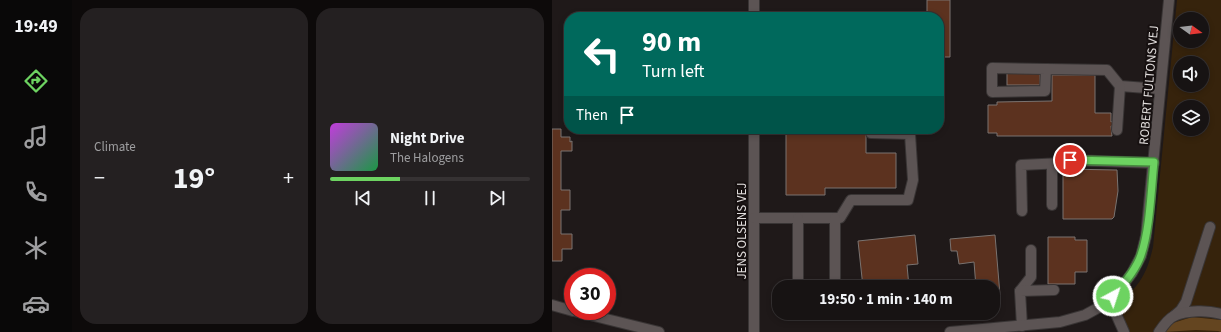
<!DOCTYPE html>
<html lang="en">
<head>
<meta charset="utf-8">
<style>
  :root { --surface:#171313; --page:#242021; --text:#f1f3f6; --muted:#9e9ea0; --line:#363233; --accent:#6dd361 }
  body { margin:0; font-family:"Source Sans 3",sans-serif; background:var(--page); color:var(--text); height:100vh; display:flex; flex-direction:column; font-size:15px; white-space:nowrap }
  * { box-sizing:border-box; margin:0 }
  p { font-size:13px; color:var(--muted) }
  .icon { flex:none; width:22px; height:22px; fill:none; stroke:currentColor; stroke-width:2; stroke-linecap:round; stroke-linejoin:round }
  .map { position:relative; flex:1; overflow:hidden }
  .side { display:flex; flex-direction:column; gap:8px; padding:8px; background:#0d0a0a; width:480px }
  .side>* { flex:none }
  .top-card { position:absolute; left:12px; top:12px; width:380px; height:122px; border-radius:16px; box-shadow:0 2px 6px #0003,0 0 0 1px var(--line); background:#00695c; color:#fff; overflow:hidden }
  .needle { width:26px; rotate:105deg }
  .fabs { position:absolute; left:621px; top:12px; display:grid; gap:8px }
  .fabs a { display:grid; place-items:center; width:36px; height:36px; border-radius:50%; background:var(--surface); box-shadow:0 2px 6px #0003,0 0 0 1px var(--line); font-size:20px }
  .speed { position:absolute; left:12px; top:268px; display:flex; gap:8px; font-size:20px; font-weight:700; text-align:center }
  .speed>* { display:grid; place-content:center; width:52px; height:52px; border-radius:50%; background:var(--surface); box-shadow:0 2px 6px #0003,0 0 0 1px var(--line); line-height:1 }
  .speed .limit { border:6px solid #d22; background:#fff; color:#111 }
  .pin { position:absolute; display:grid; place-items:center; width:34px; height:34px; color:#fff; margin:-17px; border:2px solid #fff; border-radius:50%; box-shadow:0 1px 4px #0007 }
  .me { position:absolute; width:44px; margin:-22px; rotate:40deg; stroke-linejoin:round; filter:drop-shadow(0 0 3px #0008) }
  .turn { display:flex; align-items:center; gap:14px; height:84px; padding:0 12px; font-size:18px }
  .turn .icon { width:52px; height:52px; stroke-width:2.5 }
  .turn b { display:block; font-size:28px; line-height:34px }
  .then { display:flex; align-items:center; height:38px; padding:0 12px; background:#0003; gap:8px; font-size:15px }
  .big { font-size:30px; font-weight:700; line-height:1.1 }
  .side .card { flex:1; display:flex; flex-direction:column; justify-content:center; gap:6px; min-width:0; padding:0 14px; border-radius:16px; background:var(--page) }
  .song { display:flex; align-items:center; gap:12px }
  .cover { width:48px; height:48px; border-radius:6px; background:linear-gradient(135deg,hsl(290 70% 55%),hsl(140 70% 35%)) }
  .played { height:4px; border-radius:2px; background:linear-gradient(90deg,var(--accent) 35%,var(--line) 35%) }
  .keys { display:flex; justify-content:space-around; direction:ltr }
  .heat { display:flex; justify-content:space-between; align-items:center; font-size:22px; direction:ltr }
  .side .tiles { flex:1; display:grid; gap:8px; grid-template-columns:repeat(2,1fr) }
  .trip { position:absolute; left:220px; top:280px; width:228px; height:40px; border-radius:16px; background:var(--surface); box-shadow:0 2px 6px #0003,0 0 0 1px var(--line); font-weight:700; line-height:40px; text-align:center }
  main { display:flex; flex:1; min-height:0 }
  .menu { display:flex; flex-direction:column; width:72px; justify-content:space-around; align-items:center; background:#090808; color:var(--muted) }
  .menu .icon { width:28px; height:28px }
  .menu .on { color:var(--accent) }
  .menu b { font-size:18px; color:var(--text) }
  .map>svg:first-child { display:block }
  .green { fill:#36230c; fill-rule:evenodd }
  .forest { fill:#644520 }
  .building { fill:#5c321f; stroke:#7a7370 }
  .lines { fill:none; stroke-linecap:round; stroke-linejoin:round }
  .minor-casing { stroke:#393535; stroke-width:12 }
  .minor { stroke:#5c5454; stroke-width:10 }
  .route-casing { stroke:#47893f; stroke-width:10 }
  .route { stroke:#6dd361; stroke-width:7 }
  .labels { text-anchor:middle; stroke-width:4; stroke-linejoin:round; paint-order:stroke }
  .street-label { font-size:13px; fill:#e2dedd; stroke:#161010 }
</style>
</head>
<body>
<main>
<nav class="menu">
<b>19:49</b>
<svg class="icon on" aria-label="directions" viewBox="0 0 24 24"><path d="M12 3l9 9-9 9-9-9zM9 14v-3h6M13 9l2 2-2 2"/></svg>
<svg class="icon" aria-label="music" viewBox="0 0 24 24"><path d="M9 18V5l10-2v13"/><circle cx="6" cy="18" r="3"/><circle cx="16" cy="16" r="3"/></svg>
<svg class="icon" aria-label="phone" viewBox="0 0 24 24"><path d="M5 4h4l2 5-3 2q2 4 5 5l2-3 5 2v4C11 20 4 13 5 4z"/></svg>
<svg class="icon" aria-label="climate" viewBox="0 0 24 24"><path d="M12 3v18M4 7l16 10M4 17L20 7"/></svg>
<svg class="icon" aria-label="car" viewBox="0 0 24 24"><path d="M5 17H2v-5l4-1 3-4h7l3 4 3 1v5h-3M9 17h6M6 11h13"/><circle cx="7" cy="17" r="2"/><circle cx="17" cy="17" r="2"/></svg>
</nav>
<section class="side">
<div class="tiles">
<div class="card"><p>Climate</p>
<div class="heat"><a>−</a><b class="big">19°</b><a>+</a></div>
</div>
<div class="card">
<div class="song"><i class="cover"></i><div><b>Night Drive</b><p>The Halogens</p></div></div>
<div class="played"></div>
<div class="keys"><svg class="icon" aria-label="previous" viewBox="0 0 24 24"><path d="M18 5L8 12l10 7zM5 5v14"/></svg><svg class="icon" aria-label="pause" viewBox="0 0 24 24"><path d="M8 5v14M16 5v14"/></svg><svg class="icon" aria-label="next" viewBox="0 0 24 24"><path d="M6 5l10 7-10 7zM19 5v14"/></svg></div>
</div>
</div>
</section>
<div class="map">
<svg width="669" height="332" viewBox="0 0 669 332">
  <rect width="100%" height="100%" fill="#1f1919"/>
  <path class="green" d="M625,0H669V332H577L570,313V304C574,297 580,291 585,285C594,274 598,260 601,247ZM628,19H650V41H628ZM628,63H650V85H628ZM628,107H650V129H628Z"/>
  <path class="forest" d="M640,317L669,320V332L666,331L644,330L612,332L621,323Z"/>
  <g class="building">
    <path d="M375,0H398V57H387V17H375Z"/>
    <rect x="455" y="73" width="33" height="12"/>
    <path d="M500,75H543V113H559V122L561,121V126H559L560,136H445V133H436V105H445V102L500,101Z"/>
    <path d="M387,78H388L387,119Z"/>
    <path d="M0,129H9V137H18V142L20,141V151H9V190H18V210H9V234H20V249H10V261H0Z"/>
    <path d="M234,129H314V153H344V188H273V195H234Z"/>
    <path d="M511,169L565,170L566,191L562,217L560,219H511Z"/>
    <path d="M363,235L366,264L355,265L357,287H311L306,241Z"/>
    <path d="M443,235L448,295L441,296V287H424L422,262L407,264L405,251H399L398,239Z"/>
    <path d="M496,237H523V240H535V272H523V284H496Z"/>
    <path d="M237,313H282L237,316Z"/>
  </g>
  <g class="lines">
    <g class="minor-casing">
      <g id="minor">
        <path d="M202,0V17"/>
        <path d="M494,69L493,91L440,92V68L555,70L568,86L608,89"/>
        <path d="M202,129V332"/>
        <path d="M565,130L568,86"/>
        <path d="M500,164V205"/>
        <path d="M470,211L469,165L511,163L518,160L602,163"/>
        <path d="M202,218H288L299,200H356L361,180L358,134L319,133L318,129"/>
        <path d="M283,218V283"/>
        <path d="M246,284V218"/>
        <path d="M468,291L479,277V250"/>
        <path d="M555,303L564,314L572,332"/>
        <path d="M0,305L21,311"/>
        <path d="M22,311L107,332"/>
        <path d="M622,316L629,310L634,302L658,227"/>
        <path d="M470,326L468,291L502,290"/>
        <path d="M398,332L508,322L533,315L555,303L568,289L580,273L589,256L594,236L617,0"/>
        <path d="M607,332C611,326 616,319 622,316C635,310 656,310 669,314"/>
      </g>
    </g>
    <use href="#minor" class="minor"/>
  </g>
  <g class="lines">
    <g class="route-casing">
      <path id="route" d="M518,160L602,162C599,190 598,229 589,255C584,270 572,284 561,296"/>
    </g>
    <use href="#route" class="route"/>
  </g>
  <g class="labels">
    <g class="street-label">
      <text transform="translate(596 85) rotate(-85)" y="5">ROBERT FULTONS VEJ</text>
      <text transform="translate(189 231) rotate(-90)" y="5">JENS OLSENS VEJ</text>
    </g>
  </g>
</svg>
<div class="fabs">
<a><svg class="needle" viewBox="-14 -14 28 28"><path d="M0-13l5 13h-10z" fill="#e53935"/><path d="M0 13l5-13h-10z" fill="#9e9ea0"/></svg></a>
<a><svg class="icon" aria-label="sound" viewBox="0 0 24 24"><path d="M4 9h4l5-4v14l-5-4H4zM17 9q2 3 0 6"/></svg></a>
<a><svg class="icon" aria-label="layers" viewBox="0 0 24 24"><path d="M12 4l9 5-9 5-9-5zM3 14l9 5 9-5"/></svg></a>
</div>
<div class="speed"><div class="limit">30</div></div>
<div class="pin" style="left:518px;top:160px;background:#d93025"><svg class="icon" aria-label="arrive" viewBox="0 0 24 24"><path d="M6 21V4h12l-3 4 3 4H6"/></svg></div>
<svg class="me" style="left:561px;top:296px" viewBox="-20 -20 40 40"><circle r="17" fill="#6dd361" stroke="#fff" stroke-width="3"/><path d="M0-11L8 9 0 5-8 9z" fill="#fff"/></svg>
<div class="trip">19:50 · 1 min · 140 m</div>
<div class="top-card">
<div class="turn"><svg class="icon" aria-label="left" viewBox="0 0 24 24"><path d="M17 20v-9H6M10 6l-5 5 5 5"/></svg><div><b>90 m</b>Turn left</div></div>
<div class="then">Then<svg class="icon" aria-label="arrive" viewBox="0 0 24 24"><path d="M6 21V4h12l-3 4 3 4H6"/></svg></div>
</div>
</div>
</main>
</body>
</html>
